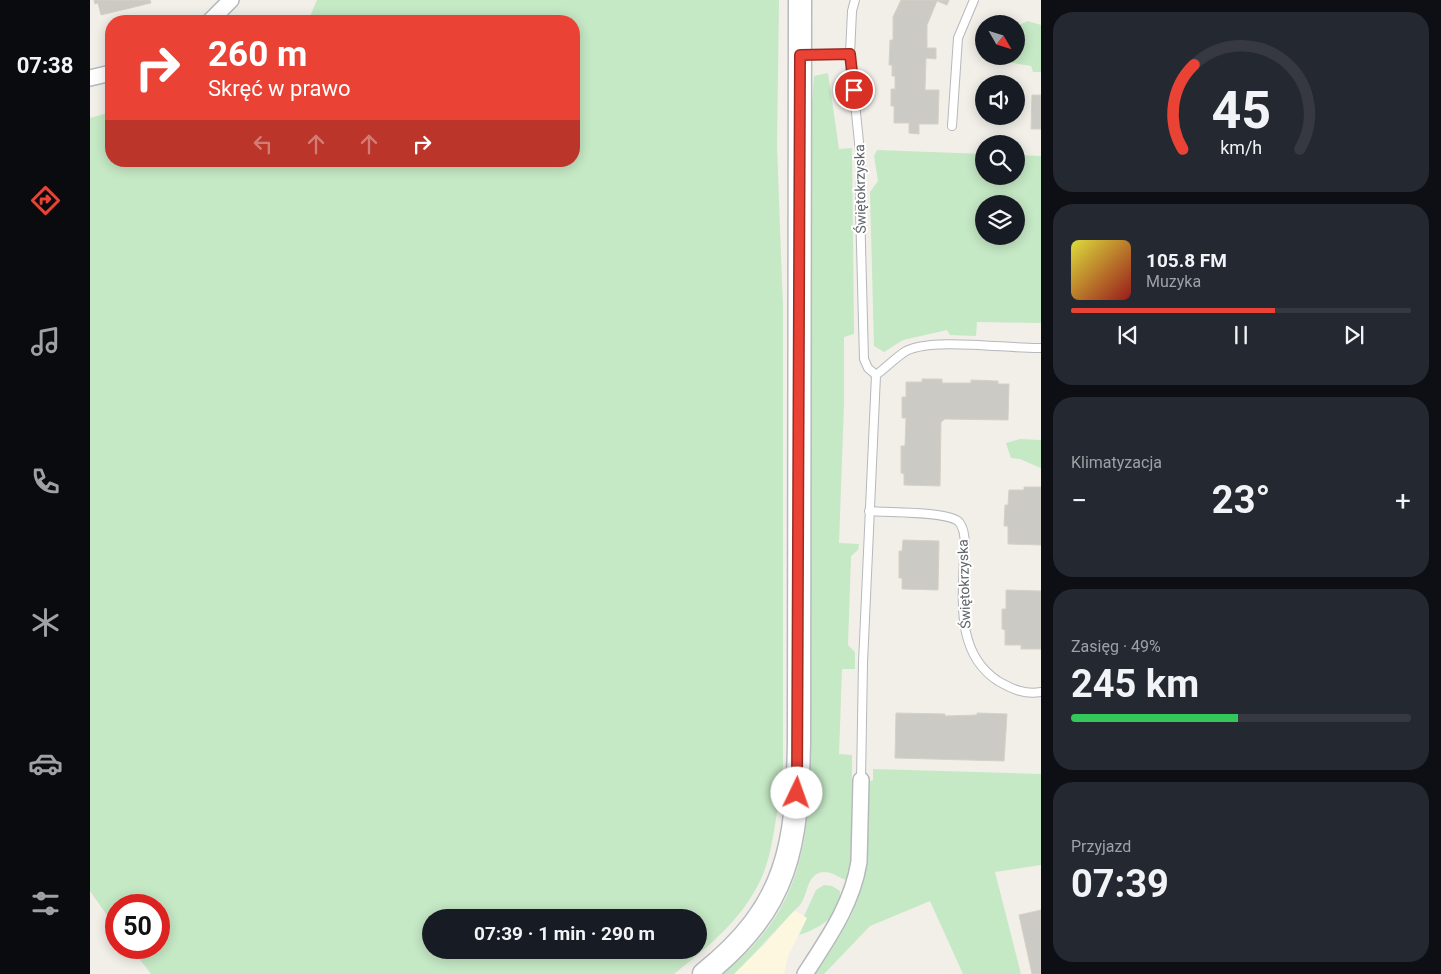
<!DOCTYPE html>
<html lang="pl">
<head>
<meta charset="utf-8">
<style>
  :root { --surface:#171b24; --page:#242831; --text:#f1f3f6; --muted:#9ea1a6; --line:#363941; --accent:#ea4335 }
  body { margin:0; font-family:Roboto,sans-serif; background:var(--page); color:var(--text); height:100vh; display:flex; flex-direction:column; font-size:19px; white-space:nowrap }
  * { box-sizing:border-box; margin:0 }
  p { font-size:16px; color:var(--muted) }
  .icon { flex:none; width:28px; height:28px; fill:none; stroke:currentColor; stroke-width:2; stroke-linecap:round; stroke-linejoin:round }
  .map { position:relative; flex:1; overflow:hidden }
  .side { display:flex; flex-direction:column; gap:12px; padding:12px; background:#0d0f14; width:400px }
  .side>* { flex:none }
  .guide { position:absolute; left:15px; top:15px; width:475px; height:152px; border-radius:20px; box-shadow:0 2px 12px #0003; background:#ea4335; color:#fff; overflow:hidden }
  .needle { width:32px; rotate:129deg }
  .tools { position:absolute; left:885px; top:15px; display:grid; gap:10px }
  .tools a { display:grid; place-items:center; width:50px; height:50px; border-radius:50%; background:var(--surface); box-shadow:0 2px 12px #0003; font-size:25px }
  .speed { position:absolute; left:15px; top:894px; display:flex; gap:10px; font-size:25px; font-weight:700; text-align:center }
  .speed>* { display:grid; place-content:center; width:65px; height:65px; border-radius:50%; background:var(--surface); box-shadow:0 2px 12px #0003; line-height:1 }
  .speed .limit { border:8px solid #d22; background:#fff; color:#111 }
  .pin { position:absolute; display:grid; place-items:center; width:42px; height:42px; color:#fff; margin:-21px; border:2px solid #fff; border-radius:50%; box-shadow:0 1px 5px #0007 }
  .me { position:absolute; width:55px; margin:-28px; rotate:3deg; stroke-linejoin:round; filter:drop-shadow(0 0 4px #0008) }
  .turn { display:flex; align-items:center; gap:18px; height:105px; padding:0 20px; font-size:22px }
  .turn .icon { width:65px; height:65px; stroke-width:2.5 }
  .turn b { display:block; font-size:35px; line-height:42px }
  .lanes { display:flex; align-items:center; height:48px; padding:0 20px; background:#0003; justify-content:center; gap:25px; direction:ltr }
  .lanes .off { opacity:.35 }
  .big { font-size:38px; font-weight:700; line-height:1.1 }
  .side .widget { flex:1; display:flex; flex-direction:column; justify-content:center; gap:8px; min-width:0; padding:0 18px; border-radius:20px; background:var(--page) }
  .side .dial { align-items:center; gap:0 }
  .dial svg { height:130px; overflow:visible; fill:none; stroke:var(--line); stroke-width:7; stroke-linecap:round; text-anchor:middle }
  .dial text { fill:var(--text); stroke:none }
  .song { display:flex; align-items:center; gap:15px }
  .cover { width:60px; height:60px; border-radius:8px; background:linear-gradient(135deg,hsl(60 70% 55%),hsl(0 70% 35%)) }
  .played { height:5px; border-radius:2px; background:linear-gradient(90deg,var(--accent) 60%,var(--line) 60%) }
  .keys { display:flex; justify-content:space-around; direction:ltr }
  .heat { display:flex; justify-content:space-between; align-items:center; font-size:28px; direction:ltr }
  .charge { height:8px; border-radius:4px; background:linear-gradient(90deg,#34c759 49%,var(--line) 0) }
  .trip { position:absolute; left:332px; top:909px; width:285px; height:50px; border-radius:25px; background:var(--surface); box-shadow:0 2px 12px #0003; font-weight:700; line-height:50px; text-align:center }
  main { display:flex; flex:1; min-height:0 }
  .tabs { display:flex; flex-direction:column; width:90px; justify-content:space-around; align-items:center; background:#090b0e; color:var(--muted) }
  .tabs .icon { width:35px; height:35px }
  .tabs .active { color:var(--accent) }
  .tabs b { font-size:22px; color:var(--text) }
  .map>svg:first-child { display:block }
  .commercial { fill:#fef7e0 }
  .green { fill:#c5e8c5; fill-rule:evenodd }
  .building { fill:#cccac5; stroke:#d6d1c6 }
  .lines { fill:none; stroke-linecap:round; stroke-linejoin:round }
  .service-casing { stroke:#b5b8bc; stroke-width:10 }
  .minor-casing { stroke:#b5b8bc; stroke-width:18 }
  .secondary-casing { stroke:#b6babf; stroke-width:25 }
  .service { stroke:#fff; stroke-width:8 }
  .minor { stroke:#fff; stroke-width:15 }
  .secondary { stroke:#fff; stroke-width:22 }
  .route-casing { stroke:#982c22; stroke-width:12 }
  .route { stroke:#ea4335; stroke-width:9 }
  .labels { text-anchor:middle; stroke-width:4; stroke-linejoin:round; paint-order:stroke }
  .street-label { font-size:14px; fill:#5f6368; stroke:#fff }
</style>
</head>
<body>
<main>
<nav class="tabs">
<b>07:38</b>
<svg class="icon active" aria-label="directions" viewBox="0 0 24 24"><path d="M12 3l9 9-9 9-9-9zM9 14v-3h6M13 9l2 2-2 2"/></svg>
<svg class="icon" aria-label="music" viewBox="0 0 24 24"><path d="M9 18V5l10-2v13"/><circle cx="6" cy="18" r="3"/><circle cx="16" cy="16" r="3"/></svg>
<svg class="icon" aria-label="phone" viewBox="0 0 24 24"><path d="M5 4h4l2 5-3 2q2 4 5 5l2-3 5 2v4C11 20 4 13 5 4z"/></svg>
<svg class="icon" aria-label="climate" viewBox="0 0 24 24"><path d="M12 3v18M4 7l16 10M4 17L20 7"/></svg>
<svg class="icon" aria-label="car" viewBox="0 0 24 24"><path d="M5 17H2v-5l4-1 3-4h7l3 4 3 1v5h-3M9 17h6M6 11h13"/><circle cx="7" cy="17" r="2"/><circle cx="17" cy="17" r="2"/></svg>
<svg class="icon" aria-label="filters" viewBox="0 0 24 24"><path d="M4 7h16M4 17h16"/><circle cx="9" cy="7" r="2"/><circle cx="15" cy="17" r="2"/></svg>
</nav>
<div class="map">
<svg width="951" height="974" viewBox="0 0 951 974">
  <rect width="100%" height="100%" fill="#f1efe8"/>
  <path class="commercial" d="M704,910L717,918L698,956L694,974H644L676,943Z"/>
  <g class="green">
    <path d="M227,0H689L687,146L693,308V775C687,805 684,852 671,879C651,921 619,946 584,974H61L41,948H69V905H26V928L0,891V118L21,112V161H484V21H218ZM341,918H609V950H341Z"/>
    <path d="M938,21L951,25V72H943L941,66L918,62V56H926V26Z"/>
    <path d="M738,73L749,149L762,148L764,334L754,337V404L749,543L769,544L768,550L761,556L758,645L765,652V669H752L749,754L762,755L761,865L758,881C748,877 736,867 725,875C716,882 717,898 709,906C687,928 667,952 644,974H632C713,911 719,842 721,746L720,131L724,76Z"/>
    <path d="M787,150L894,154V176H926V155L951,156V323L887,322L886,336L860,335L857,330L813,340L794,352L784,346L780,192L788,181L784,156ZM894,204H926V236H894Z"/>
    <path d="M930,439L951,440V468L930,459L921,458L916,443Z"/>
    <path d="M783,769L951,774V865L905,872L931,974H873L840,901L780,926L734,974H725C741,949 761,922 770,893C781,858 778,819 776,783L783,780Z"/>
    <path d="M734,885L742,886L750,891C751,917 730,928 709,935L717,918L714,916L726,890Z"/>
  </g>
  <g class="building">
    <path d="M4,0H60L61,3L11,15L8,3L5,4Z"/>
    <path d="M811,0H859L857,5L847,1L837,25V48H846V59L836,58L835,90H849L848,124H829V134L819,133V123H804V106H801V89H805V76H802V65H799L800,40H803V17Z"/>
    <path d="M942,95H951V129H941Z"/>
    <path d="M832,379H852V383H881V380L908,381V384H919L918,420L855,419L851,422L850,486L814,485V474L811,473V446H815L816,418H812V397H816V382H832Z"/>
    <path d="M934,487H951V545L918,544V526H914L915,505H918L919,490H934Z"/>
    <path d="M813,540L849,541L848,590L812,589V578H809V551H812Z"/>
    <path d="M916,590L951,591V649H931V645H915V630L912,629V609H916Z"/>
    <path d="M806,713L855,714V716L887,715V713L917,714L914,761L805,758Z"/>
    <path d="M951,910V974H942L929,915Z"/>
  </g>
  <g class="lines">
    <g class="service-casing">
      <g id="service">
        <path d="M765,0L762,11L760,54L771,162L770,207L774,359L778,368L786,375"/>
        <path d="M712,55L760,54"/>
        <path d="M862,126L868,38L884,0"/>
        <path d="M779,511C797,513 858,511 869,522C876,531 875,545 874,556C873,599 865,653 908,681C922,689 935,695 951,692"/>
        <path d="M771,780L773,663L786,375C796,368 806,357 816,351C843,337 918,349 951,348"/>
      </g>
    </g>
    <g class="minor-casing">
      <g id="minor">
        <path d="M120,21L141,0"/>
        <path d="M0,78L21,73"/>
        <path d="M715,974C738,938 762,905 769,862L771,780"/>
      </g>
    </g>
    <g class="secondary-casing">
      <path id="secondary" d="M614,974C699,906 707,846 709,742L710,0"/>
    </g>
    <use href="#service" class="service"/>
    <use href="#minor" class="minor"/>
    <use href="#secondary" class="secondary"/>
  </g>
  <g class="lines">
    <g class="route-casing">
      <path id="route" d="M707,793L710,55L760,54L764,90"/>
    </g>
    <use href="#route" class="route"/>
  </g>
  <g class="labels">
    <g class="street-label">
      <text transform="translate(770 189) rotate(-91)" y="5">Świętokrzyska</text>
      <text transform="translate(874 584) rotate(-92)" y="5">Świętokrzyska</text>
    </g>
  </g>
</svg>
<div class="tools">
<a><svg class="needle" viewBox="-14 -14 28 28"><path d="M0-13l5 13h-10z" fill="#e53935"/><path d="M0 13l5-13h-10z" fill="#9ea1a6"/></svg></a>
<a><svg class="icon" aria-label="sound" viewBox="0 0 24 24"><path d="M4 9h4l5-4v14l-5-4H4zM17 9q2 3 0 6"/></svg></a>
<a><svg class="icon" aria-label="search" viewBox="0 0 24 24"><circle cx="10" cy="10" r="6"/><path d="M15 15l6 6"/></svg></a>
<a><svg class="icon" aria-label="layers" viewBox="0 0 24 24"><path d="M12 4l9 5-9 5-9-5zM3 14l9 5 9-5"/></svg></a>
</div>
<div class="speed"><div class="limit">50</div></div>
<div class="pin" style="left:764px;top:90px;background:#d93025"><svg class="icon" aria-label="arrive" viewBox="0 0 24 24"><path d="M6 21V4h12l-3 4 3 4H6"/></svg></div>
<svg class="me" style="left:707px;top:793px" viewBox="-20 -20 40 40"><circle r="19" fill="#fff"/><path d="M0-13L10 11 0 6-10 11z" fill="#ea4335"/></svg>
<div class="trip">07:39 · 1 min · 290 m</div>
<div class="guide">
<div class="turn"><svg class="icon" aria-label="right" viewBox="0 0 24 24"><path d="M7 20v-9h11M14 6l5 5-5 5"/></svg><div><b>260 m</b>Skręć w prawo</div></div>
<div class="lanes"><svg class="icon off" aria-label="left" viewBox="0 0 24 24"><path d="M17 20v-9H6M10 6l-5 5 5 5"/></svg><svg class="icon off" aria-label="ahead" viewBox="0 0 24 24"><path d="M12 20V5M6 11l6-6 6 6"/></svg><svg class="icon off" aria-label="ahead" viewBox="0 0 24 24"><path d="M12 20V5M6 11l6-6 6 6"/></svg><svg class="icon" aria-label="right" viewBox="0 0 24 24"><path d="M7 20v-9h11M14 6l5 5-5 5"/></svg></div>
</div>
</div>
<section class="side">
<div class="widget dial"><svg viewBox="0 0 100 80">
<path d="M14 69A42 42 0 1 1 86 69"/>
<path d="M14 69A42 42 0 0 1 21 17" stroke="#ea4335"/>
<text x="50" y="56" font-size="32" font-weight="700">45</text>
<text x="50" y="72" font-size="11">km/h</text>
</svg></div>
<div class="widget">
<div class="song"><i class="cover"></i><div><b>105.8 FM</b><p>Muzyka</p></div></div>
<div class="played"></div>
<div class="keys"><svg class="icon" aria-label="previous" viewBox="0 0 24 24"><path d="M18 5L8 12l10 7zM5 5v14"/></svg><svg class="icon" aria-label="pause" viewBox="0 0 24 24"><path d="M8 5v14M16 5v14"/></svg><svg class="icon" aria-label="next" viewBox="0 0 24 24"><path d="M6 5l10 7-10 7zM19 5v14"/></svg></div>
</div>
<div class="widget"><p>Klimatyzacja</p>
<div class="heat"><a>−</a><b class="big">23°</b><a>+</a></div>
</div>
<div class="widget"><p>Zasięg · 49%</p><b class="big">245 km</b><div class="charge"></div></div>
<div class="widget"><p>Przyjazd</p><b class="big">07:39</b></div>
</section>
</main>
</body>
</html>
